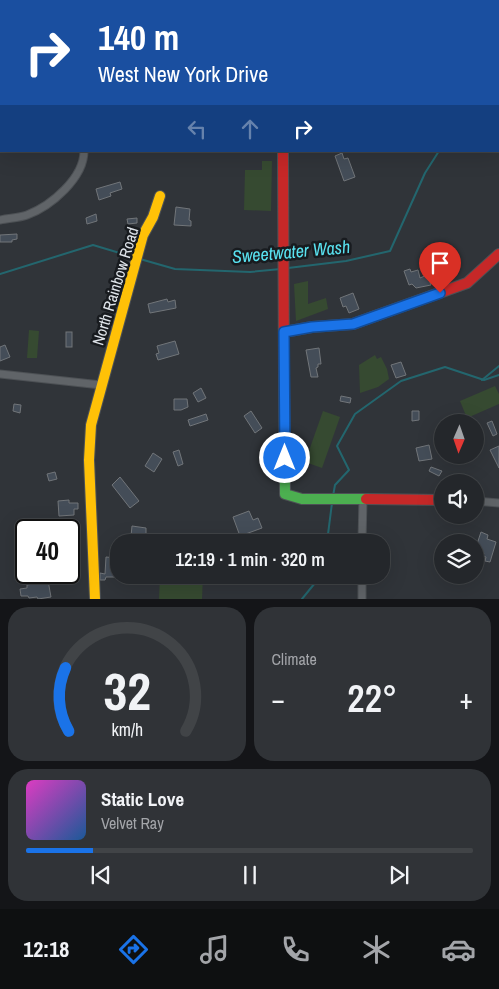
<!DOCTYPE html>
<html lang="en">
<head>
<meta charset="utf-8">
<style>
  :root { --surface:#24272b; --page:#303337; --text:#f1f3f6; --muted:#a3a5a9; --line:#414447; --accent:#1a73e8 }
  body { margin:0; font-family:"Archivo Narrow",sans-serif; background:var(--page); color:var(--text); height:100vh; display:flex; flex-direction:column; font-size:19px; white-space:nowrap }
  * { box-sizing:border-box; margin:0 }
  p { font-size:16px; color:var(--muted) }
  .icon { flex:none; width:28px; height:28px; fill:none; stroke:currentColor; stroke-width:2; stroke-linecap:round; stroke-linejoin:round }
  .map { position:relative; height:599px; overflow:hidden }
  .drawer { display:flex; flex-direction:column; gap:8px; padding:8px; background:#141518; flex:1 }
  .drawer>* { flex:none }
  .guide { position:absolute; left:0px; top:0px; width:500px; height:152px; box-shadow:0 5px 20px #0002,0 0 0 1px var(--line); background:#1a4fa0; color:#fff; overflow:hidden }
  .needle { width:32px; rotate:182deg }
  .buttons { position:absolute; left:434px; top:414px; display:grid; gap:10px }
  .buttons a { display:grid; place-items:center; width:50px; height:50px; border-radius:50%; background:var(--surface); box-shadow:0 5px 20px #0002,0 0 0 1px var(--line); font-size:25px }
  .speed { position:absolute; left:15px; top:519px; display:flex; gap:10px; font-size:25px; font-weight:700; text-align:center }
  .speed>* { display:grid; place-content:center; width:65px; height:65px; border-radius:50%; background:var(--surface); box-shadow:0 5px 20px #0002,0 0 0 1px var(--line); line-height:1 }
  .speed .limit { border:2px solid #111; border-radius:8px; background:#fff; color:#111 }
  .pin { position:absolute; display:grid; place-items:center; width:42px; height:42px; color:#fff; margin:-51px -21px; border-radius:50% 50% 50% 0; rotate:-45deg; box-shadow:0 0 5px #0007 }
  .pin .icon { rotate:45deg }
  .me { position:absolute; width:55px; margin:-28px; rotate:0deg; stroke-linejoin:round; filter:drop-shadow(0 0 4px #0008) }
  .turn { display:flex; align-items:center; gap:18px; height:105px; padding:0 15px; font-size:22px }
  .turn .icon { width:65px; height:65px; stroke-width:2.5 }
  .turn b { display:block; font-size:35px; line-height:42px }
  .lanes { display:flex; align-items:center; height:48px; padding:0 15px; background:#0003; justify-content:center; gap:25px; direction:ltr }
  .lanes .off { opacity:.35 }
  .big { font-size:38px; font-weight:600; line-height:1.1 }
  .drawer .widget { flex:1; display:flex; flex-direction:column; justify-content:center; gap:8px; min-width:0; padding:0 18px; border-radius:20px; background:var(--page) }
  .drawer .dial { align-items:center; gap:0 }
  .dial svg { height:130px; overflow:visible; fill:none; stroke:var(--line); stroke-width:7; stroke-linecap:round; text-anchor:middle }
  .dial text { fill:var(--text); stroke:none }
  .song { display:flex; align-items:center; gap:15px }
  .cover { width:60px; height:60px; border-radius:8px; background:linear-gradient(135deg,hsl(310 70% 55%),hsl(210 70% 35%)) }
  .played { height:5px; border-radius:2px; background:linear-gradient(90deg,var(--accent) 15%,var(--line) 15%) }
  .keys { display:flex; justify-content:space-around; direction:ltr }
  .heat { display:flex; justify-content:space-between; align-items:center; font-size:28px; direction:ltr }
  .drawer .tiles { flex:1; display:grid; gap:8px; grid-template-columns:1fr 1fr }
  .widget:last-child { grid-column:span 2 }
  .trip { position:absolute; left:110px; top:534px; width:280px; height:50px; border-radius:20px; background:var(--surface); box-shadow:0 5px 20px #0002,0 0 0 1px var(--line); font-weight:600; line-height:50px; text-align:center }
  .tabs { display:flex; height:80px; justify-content:space-around; align-items:center; background:#0e1011; color:var(--muted) }
  .tabs .icon { width:35px; height:35px }
  .tabs .current { color:var(--accent) }
  .tabs b { font-size:22px; color:var(--text) }
  .map>svg:first-child { display:block }
  .green { fill:#364a31 }
  .lines { fill:none; stroke-linecap:round; stroke-linejoin:round }
  .stream { stroke:#23666e; stroke-width:2 }
  .building { fill:#444d58; stroke:#717579 }
  .street-casing { stroke:#4d5155; stroke-width:9 }
  .fast-casing { stroke:#4d5155; stroke-width:12 }
  .slow-casing { stroke:#4d5155; stroke-width:12 }
  .jam-casing { stroke:#4d5155; stroke-width:12 }
  .street { stroke:#606468; stroke-width:7 }
  .fast { stroke:#4caf50; stroke-width:10 }
  .slow { stroke:#ffc107; stroke-width:10 }
  .jam { stroke:#c62828; stroke-width:10 }
  .route-casing { stroke:#114b97; stroke-width:12 }
  .route { stroke:#1a73e8; stroke-width:9 }
  .labels { text-anchor:middle; stroke-width:5; stroke-linejoin:round; paint-order:stroke }
  .street-label { font-size:16px; fill:#e0e5eb; stroke:#181b1f }
  .water-label { font-size:18px; font-style:italic; fill:#59e2f0; stroke:#181b1f }
</style>
</head>
<body>
<div class="map">
<svg width="499" height="599" viewBox="0 0 499 599">
  <rect width="100%" height="100%" fill="#303439"/>
  <g class="green">
    <path d="M262,161H272L271,211L244,210L245,170H262Z"/>
    <path d="M308,281V304L326,298L328,309L296,321L294,284Z"/>
    <path d="M29,330L39,331L37,358H27Z"/>
    <path d="M375,355L377,359L381,357L387,369L389,379L378,387L360,393L359,365Z"/>
    <path d="M495,386L499,394V404L467,418L460,401Z"/>
    <path d="M323,411L340,417L322,468L305,462Z"/>
    <path d="M160,575H203L202,599H159Z"/>
  </g>
  <g class="lines">
    <g class="stream">
      <path d="M437,0L438,1"/>
      <path d="M140,259L175,269L250,272L281,269"/>
      <path d="M288,268L346,261L390,251L425,173L439,151"/>
      <path d="M0,274L93,245L133,257"/>
      <path d="M482,380L499,366"/>
      <path d="M333,496L335,485L349,470L337,446L355,414L401,381L445,367L484,380L499,375"/>
      <path d="M327,542L332,503"/>
      <path d="M302,599L315,583L318,575"/>
    </g>
  </g>
  <g class="building">
    <path d="M342,153L344,159L348,158L355,177L344,181L335,156Z"/>
    <path d="M120,182L122,189L110,193L111,196L99,200L96,189Z"/>
    <path d="M176,207L190,209L189,220L191,221V226L174,225Z"/>
    <path d="M96,214L97,221L87,224L86,218Z"/>
    <path d="M137,218V223L128,224L127,219Z"/>
    <path d="M17,234V239L12,240V242H0V235Z"/>
    <path d="M449,267L450,272L440,274L439,269Z"/>
    <path d="M410,269L411,272L418,270L420,278L427,275L431,285L416,288L412,284L409,285L404,271Z"/>
    <path d="M353,293L359,309L349,313L346,306L343,307L340,298Z"/>
    <path d="M167,299L168,302L175,300L176,308L150,313L148,304Z"/>
    <rect x="66" y="332" width="6" height="15"/>
    <path d="M175,341L179,354L158,360L156,354L159,353L157,346Z"/>
    <path d="M5,345L10,357L0,361V347Z"/>
    <path d="M319,348L321,364H318V367L316,368L318,377H311L306,350Z"/>
    <path d="M401,362L406,375L396,378L391,365Z"/>
    <path d="M201,388L206,398L198,402L193,393Z"/>
    <path d="M341,396L351,398L350,403L340,401Z"/>
    <path d="M174,399H187L188,407L181,410H174Z"/>
    <path d="M14,404L21,405L20,413L13,411Z"/>
    <path d="M251,411L262,428L255,433L244,416Z"/>
    <path d="M412,411H419V420L412,421Z"/>
    <path d="M206,414L208,420L190,426L188,420Z"/>
    <path d="M492,421L497,434L493,436L487,423Z"/>
    <path d="M429,445L432,459L419,461L416,448Z"/>
    <path d="M499,446V468L490,450Z"/>
    <path d="M179,450L183,464L178,466L173,452Z"/>
    <path d="M153,453L162,459L154,472L145,466Z"/>
    <path d="M431,467L442,471L439,476L429,471Z"/>
    <path d="M55,472L57,479L49,481L47,474Z"/>
    <path d="M120,477L139,501L130,508L112,485Z"/>
    <path d="M69,500V503H78V509H74V515L59,516L58,501Z"/>
    <path d="M249,511L253,520L258,518L262,528L240,536L233,517Z"/>
    <path d="M132,526L146,528V534H143L142,542H127L128,535L131,536Z"/>
    <path d="M481,532L488,535L487,539L496,542L490,562L485,561L486,557L483,556L484,553L475,550Z"/>
    <path d="M106,557L116,558V567H119V575H115V577H106L105,580H100V573L105,574Z"/>
    <path d="M47,575L51,597L38,599L37,597L29,598L28,596H21L20,589L27,588V585L34,584L33,577Z"/>
  </g>
  <g class="lines">
    <g class="street-casing">
      <g id="street">
        <path d="M92,1V0"/>
        <path d="M346,1L347,0"/>
        <path d="M0,220C9,218 19,218 27,215C51,206 84,178 84,151"/>
        <path d="M0,374L101,385"/>
        <path d="M475,501L499,503"/>
        <path d="M362,542L363,498"/>
        <path d="M362,599V575"/>
      </g>
    </g>
    <g class="fast-casing">
      <path id="fast" d="M284,374L285,494L302,499H366"/>
    </g>
    <g class="slow-casing">
      <path id="slow" d="M95,599L89,460L91,425L143,235L153,217L160,196"/>
    </g>
    <g class="jam-casing">
      <g id="jam">
        <path d="M283,151L284,374"/>
        <path d="M284,332L312,327L353,324L467,283L499,254"/>
        <path d="M366,499L442,500"/>
      </g>
    </g>
    <use href="#street" class="street"/>
    <use href="#fast" class="fast"/>
    <use href="#slow" class="slow"/>
    <use href="#jam" class="jam"/>
  </g>
  <g class="lines">
    <g class="route-casing">
      <path id="route" d="M285,458L284,332L312,327L353,324L440,293"/>
    </g>
    <use href="#route" class="route"/>
  </g>
  <g class="labels">
    <g class="street-label">
      <text transform="translate(115 286) rotate(-73)" y="6">North Rainbow Road</text>
    </g>
    <g class="water-label">
      <text transform="translate(291 252) rotate(-5)" y="6">Sweetwater Wash</text>
    </g>
  </g>
</svg>
<div class="buttons">
<a><svg class="needle" viewBox="-14 -14 28 28"><path d="M0-13l5 13h-10z" fill="#e53935"/><path d="M0 13l5-13h-10z" fill="#a3a5a9"/></svg></a>
<a><svg class="icon" aria-label="sound" viewBox="0 0 24 24"><path d="M4 9h4l5-4v14l-5-4H4zM17 9q2 3 0 6"/></svg></a>
<a><svg class="icon" aria-label="layers" viewBox="0 0 24 24"><path d="M12 4l9 5-9 5-9-5zM3 14l9 5 9-5"/></svg></a>
</div>
<div class="speed"><div class="limit">40</div></div>
<div class="pin" style="left:440px;top:293px;background:#d93025"><svg class="icon" aria-label="arrive" viewBox="0 0 24 24"><path d="M6 21V4h12l-3 4 3 4H6"/></svg></div>
<svg class="me" style="left:285px;top:458px" viewBox="-20 -20 40 40"><circle r="17" fill="#1a73e8" stroke="#fff" stroke-width="3"/><path d="M0-11L8 9 0 5-8 9z" fill="#fff"/></svg>
<div class="trip">12:19 · 1 min · 320 m</div>
<div class="guide">
<div class="turn"><svg class="icon" aria-label="right" viewBox="0 0 24 24"><path d="M7 20v-9h11M14 6l5 5-5 5"/></svg><div><b>140 m</b>West New York Drive</div></div>
<div class="lanes"><svg class="icon off" aria-label="left" viewBox="0 0 24 24"><path d="M17 20v-9H6M10 6l-5 5 5 5"/></svg><svg class="icon off" aria-label="ahead" viewBox="0 0 24 24"><path d="M12 20V5M6 11l6-6 6 6"/></svg><svg class="icon" aria-label="right" viewBox="0 0 24 24"><path d="M7 20v-9h11M14 6l5 5-5 5"/></svg></div>
</div>
</div>
<section class="drawer">
<div class="tiles">
<div class="widget dial"><svg viewBox="0 0 100 80">
<path d="M14 69A42 42 0 1 1 86 69"/>
<path d="M14 69A42 42 0 0 1 12 30" stroke="#1a73e8"/>
<text x="50" y="56" font-size="32" font-weight="700">32</text>
<text x="50" y="72" font-size="11">km/h</text>
</svg></div>
<div class="widget"><p>Climate</p>
<div class="heat"><a>−</a><b class="big">22°</b><a>+</a></div>
</div>
<div class="widget">
<div class="song"><i class="cover"></i><div><b>Static Love</b><p>Velvet Ray</p></div></div>
<div class="played"></div>
<div class="keys"><svg class="icon" aria-label="previous" viewBox="0 0 24 24"><path d="M18 5L8 12l10 7zM5 5v14"/></svg><svg class="icon" aria-label="pause" viewBox="0 0 24 24"><path d="M8 5v14M16 5v14"/></svg><svg class="icon" aria-label="next" viewBox="0 0 24 24"><path d="M6 5l10 7-10 7zM19 5v14"/></svg></div>
</div>
</div>
</section>
<nav class="tabs">
<b>12:18</b>
<svg class="icon current" aria-label="directions" viewBox="0 0 24 24"><path d="M12 3l9 9-9 9-9-9zM9 14v-3h6M13 9l2 2-2 2"/></svg>
<svg class="icon" aria-label="music" viewBox="0 0 24 24"><path d="M9 18V5l10-2v13"/><circle cx="6" cy="18" r="3"/><circle cx="16" cy="16" r="3"/></svg>
<svg class="icon" aria-label="phone" viewBox="0 0 24 24"><path d="M5 4h4l2 5-3 2q2 4 5 5l2-3 5 2v4C11 20 4 13 5 4z"/></svg>
<svg class="icon" aria-label="climate" viewBox="0 0 24 24"><path d="M12 3v18M4 7l16 10M4 17L20 7"/></svg>
<svg class="icon" aria-label="car" viewBox="0 0 24 24"><path d="M5 17H2v-5l4-1 3-4h7l3 4 3 1v5h-3M9 17h6M6 11h13"/><circle cx="7" cy="17" r="2"/><circle cx="17" cy="17" r="2"/></svg>
</nav>
</body>
</html>
